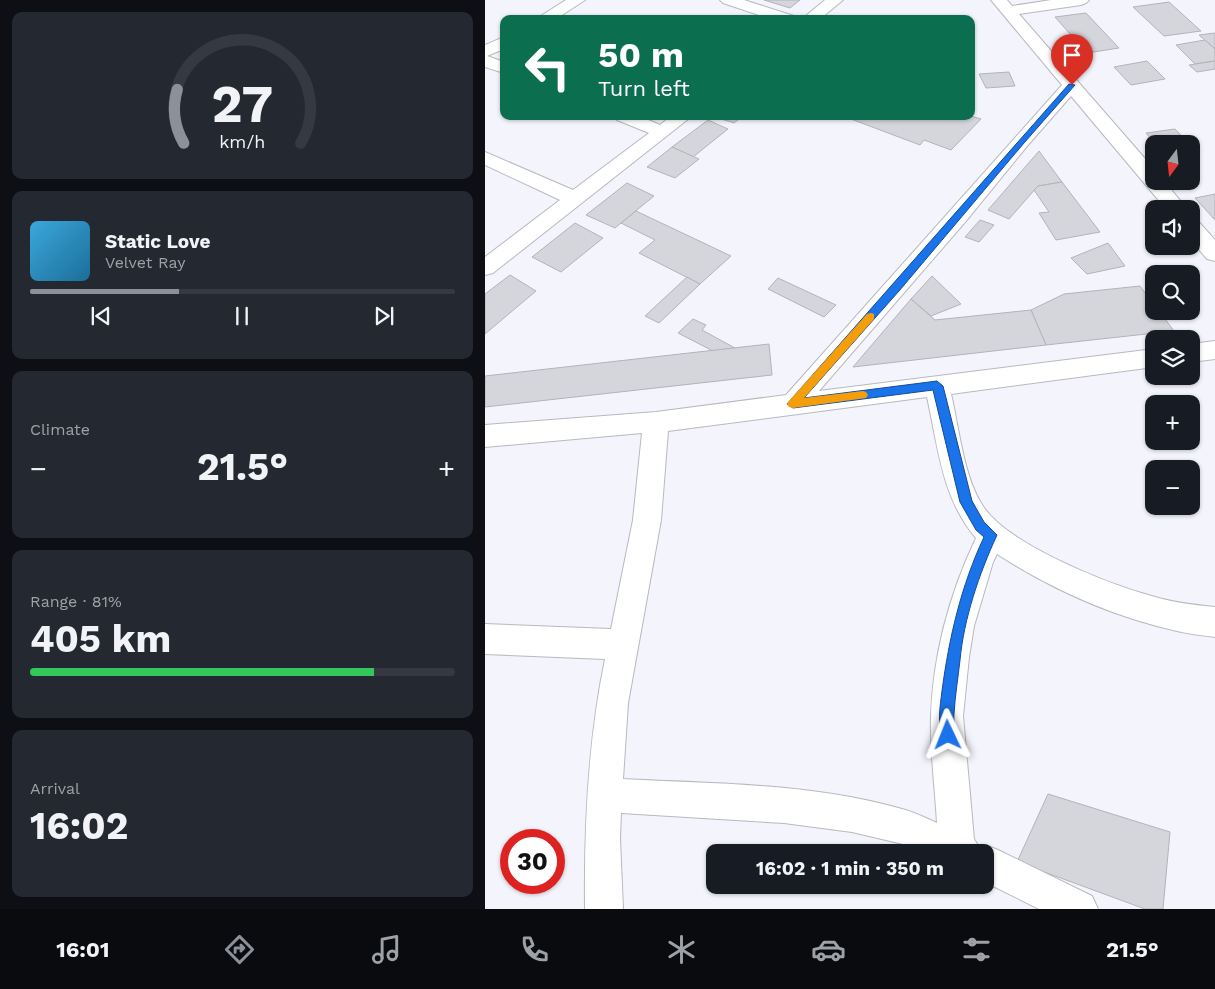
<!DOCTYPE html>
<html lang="en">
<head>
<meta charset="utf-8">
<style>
  :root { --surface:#171b24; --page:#242831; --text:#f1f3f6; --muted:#9ea1a6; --line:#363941; --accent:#8c9099 }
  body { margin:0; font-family:"Work Sans",sans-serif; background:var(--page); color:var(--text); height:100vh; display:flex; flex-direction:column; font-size:19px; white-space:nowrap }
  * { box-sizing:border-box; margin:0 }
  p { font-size:16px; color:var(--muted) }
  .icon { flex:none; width:28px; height:28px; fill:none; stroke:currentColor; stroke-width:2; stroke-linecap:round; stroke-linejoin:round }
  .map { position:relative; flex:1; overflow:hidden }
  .drawer { display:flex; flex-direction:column; gap:12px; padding:12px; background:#0d0f14; width:485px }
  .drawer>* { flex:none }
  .hud { position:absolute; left:15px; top:15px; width:475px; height:105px; border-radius:10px; box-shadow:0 1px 4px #0004; background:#0b6e4f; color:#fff; overflow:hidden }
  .needle { width:32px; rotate:195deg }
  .buttons { position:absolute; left:660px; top:135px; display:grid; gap:10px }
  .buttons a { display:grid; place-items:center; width:55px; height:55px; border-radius:10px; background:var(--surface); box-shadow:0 1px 4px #0004; font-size:25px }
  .speed { position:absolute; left:15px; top:829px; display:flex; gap:10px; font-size:25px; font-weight:700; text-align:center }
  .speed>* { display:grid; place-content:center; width:65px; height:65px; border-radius:50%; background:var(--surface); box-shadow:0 1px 4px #0004; line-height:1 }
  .speed .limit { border:8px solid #d22; background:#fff; color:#111 }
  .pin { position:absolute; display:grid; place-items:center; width:42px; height:42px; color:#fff; margin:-51px -21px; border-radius:50% 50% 50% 0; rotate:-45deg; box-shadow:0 0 5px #0007 }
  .pin .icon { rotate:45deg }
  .me { position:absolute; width:55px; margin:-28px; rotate:358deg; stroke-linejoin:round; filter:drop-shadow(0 0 4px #0008) }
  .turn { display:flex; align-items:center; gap:18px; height:105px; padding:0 15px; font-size:22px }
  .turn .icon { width:65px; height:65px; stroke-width:2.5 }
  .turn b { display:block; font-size:35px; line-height:42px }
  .big { font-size:38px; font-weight:700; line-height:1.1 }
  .drawer .widget { flex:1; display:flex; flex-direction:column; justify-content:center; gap:8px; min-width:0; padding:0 18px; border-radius:10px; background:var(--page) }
  .drawer .dial { align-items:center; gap:0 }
  .dial svg { height:130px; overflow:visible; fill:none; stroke:var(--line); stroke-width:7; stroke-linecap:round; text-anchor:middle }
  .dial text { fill:var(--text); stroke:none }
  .song { display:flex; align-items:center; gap:15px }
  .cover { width:60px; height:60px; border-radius:8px; background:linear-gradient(135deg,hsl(200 70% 55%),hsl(200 70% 35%)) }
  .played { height:5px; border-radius:2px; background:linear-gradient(90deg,var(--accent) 35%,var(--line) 35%) }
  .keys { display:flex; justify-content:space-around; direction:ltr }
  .heat { display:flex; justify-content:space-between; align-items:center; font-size:28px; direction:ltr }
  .charge { height:8px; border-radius:4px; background:linear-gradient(90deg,#34c759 81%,var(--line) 0) }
  .trip { position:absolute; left:221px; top:844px; width:288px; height:50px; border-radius:10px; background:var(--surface); box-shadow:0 1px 4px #0004; font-weight:700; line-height:50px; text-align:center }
  .tab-bar { display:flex; height:80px; justify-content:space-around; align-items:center; background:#090b0e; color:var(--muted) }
  .tab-bar .icon { width:35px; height:35px }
  .tab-bar .active { color:var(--accent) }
  .tab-bar b { font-size:22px; color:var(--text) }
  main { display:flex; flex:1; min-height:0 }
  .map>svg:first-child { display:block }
  .building { fill:#d5d5dc; stroke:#b3b3ba }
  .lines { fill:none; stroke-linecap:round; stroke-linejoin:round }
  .minor-casing { stroke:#b8b8bf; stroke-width:2 }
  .minor { fill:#fff; fill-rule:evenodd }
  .route { fill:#1a73e8; stroke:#114b97 }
  .slow { fill:#f59e0b }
</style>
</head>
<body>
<main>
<section class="drawer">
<div class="widget dial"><svg viewBox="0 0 100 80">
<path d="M14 69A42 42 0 1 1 86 69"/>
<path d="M14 69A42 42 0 0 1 10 36" stroke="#8c9099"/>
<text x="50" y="56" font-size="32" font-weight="700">27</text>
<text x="50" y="72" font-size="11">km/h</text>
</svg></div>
<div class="widget">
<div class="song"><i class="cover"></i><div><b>Static Love</b><p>Velvet Ray</p></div></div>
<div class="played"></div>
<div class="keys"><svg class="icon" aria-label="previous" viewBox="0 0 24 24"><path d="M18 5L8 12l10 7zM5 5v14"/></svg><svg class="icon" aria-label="pause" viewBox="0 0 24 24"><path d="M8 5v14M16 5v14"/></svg><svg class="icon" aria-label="next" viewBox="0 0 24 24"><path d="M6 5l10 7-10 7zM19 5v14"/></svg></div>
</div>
<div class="widget"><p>Climate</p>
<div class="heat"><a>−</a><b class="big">21.5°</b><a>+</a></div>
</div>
<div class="widget"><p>Range · 81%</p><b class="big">405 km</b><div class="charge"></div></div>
<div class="widget"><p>Arrival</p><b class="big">16:02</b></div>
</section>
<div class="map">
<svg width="730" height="909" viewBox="0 0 730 909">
  <rect width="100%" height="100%" fill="#f4f4fc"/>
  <g class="building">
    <path d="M279,0H315L305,8Z"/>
    <path d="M684,2L716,31L679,36L648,7Z"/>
    <path d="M601,13L634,48L602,53L570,17Z"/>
    <path d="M730,33V49L714,35Z"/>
    <path d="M720,40L730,49V61L710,64L691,45Z"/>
    <path d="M662,61L680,79L646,85L629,67Z"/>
    <path d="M730,61V69L712,72L704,65Z"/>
    <path d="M524,72L530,86L501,88L494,74Z"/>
    <path d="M227,116H258L249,123Z"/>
    <path d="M358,116H486L496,119L466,150L439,140L435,145Z"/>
    <path d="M223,120L243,129L208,157L187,147Z"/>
    <path d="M690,129L704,144H670L661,133Z"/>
    <path d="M187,147L214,159L190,178L162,167Z"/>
    <path d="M554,151L577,182L553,186L524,219L503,210Z"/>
    <path d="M577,182L615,232L571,240L554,213L564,212L549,190L553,186Z"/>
    <path d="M142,183L169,196L130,228L101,215Z"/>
    <path d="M730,194V220L710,198Z"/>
    <path d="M151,211L246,256L215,284L154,253L170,240L136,223Z"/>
    <path d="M495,220L509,225L494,242L480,237Z"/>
    <path d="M90,223L118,238L76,272L47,257Z"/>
    <path d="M623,243L640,266L602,274L586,258Z"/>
    <path d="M25,275L51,291L0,334V294Z"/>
    <path d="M447,276L476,304L446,316L426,299Z"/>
    <path d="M202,277L215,284L174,323L160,316Z"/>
    <path d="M293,278L351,305L339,317L283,289Z"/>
    <path d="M655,286L669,305V311H674L689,331L561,345L546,310L579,294Z"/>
    <path d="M426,299L450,320L546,310L561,345L368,367Z"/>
    <path d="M208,319L221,325L217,330L250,348L228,351L193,333Z"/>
    <path d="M284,344L287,375L0,407V376Z"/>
    <path d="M563,794L685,832L678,909H660L532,862Z"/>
  </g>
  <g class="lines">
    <g class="minor-casing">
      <g id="minor">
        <path d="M81,0H100L71,19H51Z"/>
        <path d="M235,0H259L309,16L311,19H286L238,3Z"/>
        <path d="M340,0H358L335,19H317Z"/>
        <path d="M506,0H522L527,6L566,0H604L601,3L596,5L534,14L669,169V181H679L702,209H681L586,96L543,145L481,221L334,391L669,349V367L466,394C474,427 478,473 496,503C519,544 625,585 670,597C690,603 710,605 730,607V637C717,635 704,634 692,631C629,617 566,589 512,554L508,562L489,626L484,657L478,716L489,839L494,847L500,845L513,850L607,896L613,909H554L500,882V852H437L418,844L367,832L299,823L136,813L135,838L138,909H100C99,825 103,741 120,659L0,654V624L126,629L148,520L157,433L0,447V425L171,412L301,395L577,85ZM442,397C453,446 457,499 491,538C465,593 448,655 446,716C445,751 450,788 452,823C441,818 429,812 417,809C328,783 231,784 138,779L143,703L176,520L183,431Z"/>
        <path d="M19,37V49L2,56L19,62V73L0,67V45Z"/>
        <path d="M129,116H154L175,125L186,116H207L8,273L0,275V257L75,200L0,165V152L88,190L164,133L132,120Z"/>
        <path d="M706,219L713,221L730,240V261L722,259L706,240Z"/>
        <path d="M730,341V359L706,362V344Z"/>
      </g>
    </g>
    <use href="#minor" class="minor"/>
  </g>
  <path class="route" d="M584,84L590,85L539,143L414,291L319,398L452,381L458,386L487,501L499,522L512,535C494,574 479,618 475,660C473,678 470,696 469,714C468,723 472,732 468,740L463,743L458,740C452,725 455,707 457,691C464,638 476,586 499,537L491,530L475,502L448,390L308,408L302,404Z"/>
  <path class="slow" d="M386,313L389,314V319L319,398L378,391L381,392L383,395L381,398L308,408L304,407L302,404L304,401L382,314Z"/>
</svg>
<div class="buttons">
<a><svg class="needle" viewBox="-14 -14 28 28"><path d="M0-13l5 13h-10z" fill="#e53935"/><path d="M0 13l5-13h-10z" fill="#9ea1a6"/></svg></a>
<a><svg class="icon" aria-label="sound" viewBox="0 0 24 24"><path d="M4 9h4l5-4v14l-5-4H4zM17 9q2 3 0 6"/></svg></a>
<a><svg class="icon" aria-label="search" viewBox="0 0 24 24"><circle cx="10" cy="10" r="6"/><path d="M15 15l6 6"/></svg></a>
<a><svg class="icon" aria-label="layers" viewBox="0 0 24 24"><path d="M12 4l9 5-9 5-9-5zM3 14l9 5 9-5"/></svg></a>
<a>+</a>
<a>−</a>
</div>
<div class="speed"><div class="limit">30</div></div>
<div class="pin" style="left:587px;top:85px;background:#d93025"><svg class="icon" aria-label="arrive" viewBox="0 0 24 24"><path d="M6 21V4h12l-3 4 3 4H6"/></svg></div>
<svg class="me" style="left:463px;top:735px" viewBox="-20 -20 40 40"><path d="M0-17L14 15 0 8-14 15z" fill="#1a73e8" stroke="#fff" stroke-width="4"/></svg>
<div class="trip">16:02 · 1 min · 350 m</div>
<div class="hud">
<div class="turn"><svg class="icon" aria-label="left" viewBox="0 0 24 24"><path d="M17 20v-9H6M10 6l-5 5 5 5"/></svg><div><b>50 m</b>Turn left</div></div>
</div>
</div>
</main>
<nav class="tab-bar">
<b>16:01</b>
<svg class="icon active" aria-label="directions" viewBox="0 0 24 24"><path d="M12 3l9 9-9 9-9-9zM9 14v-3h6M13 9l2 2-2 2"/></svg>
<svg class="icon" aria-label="music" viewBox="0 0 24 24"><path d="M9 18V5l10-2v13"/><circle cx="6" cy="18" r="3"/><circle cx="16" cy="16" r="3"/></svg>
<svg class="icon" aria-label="phone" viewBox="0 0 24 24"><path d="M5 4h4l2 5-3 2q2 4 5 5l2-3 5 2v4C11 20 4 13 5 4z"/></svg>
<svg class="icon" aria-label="climate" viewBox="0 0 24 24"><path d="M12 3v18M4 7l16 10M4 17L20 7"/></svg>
<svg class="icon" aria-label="car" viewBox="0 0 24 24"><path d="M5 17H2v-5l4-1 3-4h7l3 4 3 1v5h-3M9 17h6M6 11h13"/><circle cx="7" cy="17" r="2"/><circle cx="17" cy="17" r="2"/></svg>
<svg class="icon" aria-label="filters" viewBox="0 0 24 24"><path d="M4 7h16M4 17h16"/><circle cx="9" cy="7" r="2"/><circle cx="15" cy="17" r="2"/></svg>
<b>21.5°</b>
</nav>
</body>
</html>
